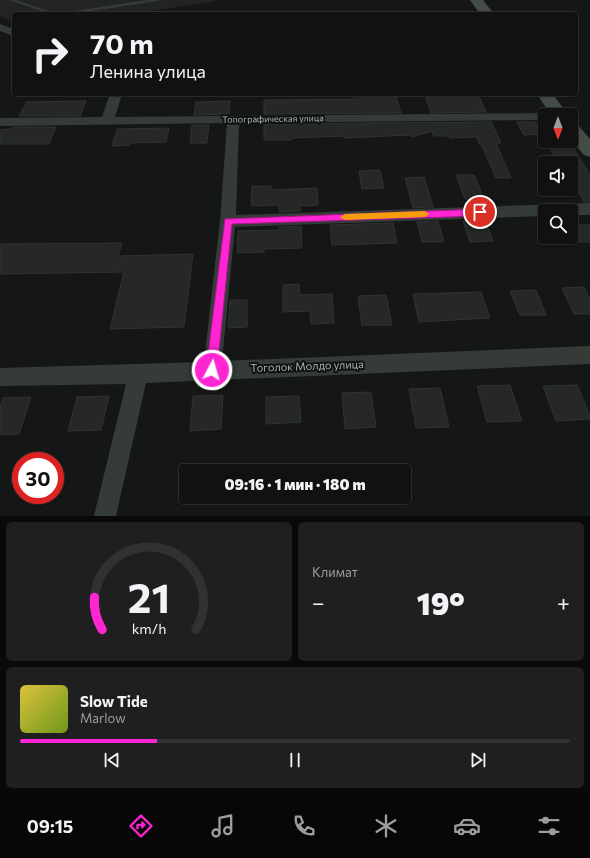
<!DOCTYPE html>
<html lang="ru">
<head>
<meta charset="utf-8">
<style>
  :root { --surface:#101110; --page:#1e1f1e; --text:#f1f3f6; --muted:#9c9d9f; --line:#303130; --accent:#ff25d3 }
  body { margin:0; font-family:Commissioner,sans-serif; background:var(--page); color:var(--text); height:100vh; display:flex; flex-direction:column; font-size:15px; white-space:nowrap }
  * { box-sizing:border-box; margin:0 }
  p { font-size:13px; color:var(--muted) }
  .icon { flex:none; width:22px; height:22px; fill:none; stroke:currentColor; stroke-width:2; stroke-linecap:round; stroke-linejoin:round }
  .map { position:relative; height:516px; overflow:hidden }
  .side { display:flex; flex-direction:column; gap:6px; padding:6px; background:#090909; flex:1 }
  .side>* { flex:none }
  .top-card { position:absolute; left:12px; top:12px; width:566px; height:84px; border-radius:4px; box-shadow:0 1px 3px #0004,0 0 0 1px var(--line); background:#101110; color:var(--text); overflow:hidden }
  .needle { width:26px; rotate:180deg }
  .buttons { position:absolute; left:538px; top:108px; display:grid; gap:8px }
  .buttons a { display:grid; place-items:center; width:40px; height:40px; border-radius:4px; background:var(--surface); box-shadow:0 1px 3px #0004,0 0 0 1px var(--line); font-size:20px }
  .speed { position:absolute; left:12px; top:452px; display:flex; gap:8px; font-size:20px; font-weight:700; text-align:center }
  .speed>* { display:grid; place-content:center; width:52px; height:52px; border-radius:50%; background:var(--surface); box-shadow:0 1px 3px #0004,0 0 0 1px var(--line); line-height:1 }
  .speed .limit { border:6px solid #d22; background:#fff; color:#111 }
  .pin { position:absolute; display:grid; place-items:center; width:34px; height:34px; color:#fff; margin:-17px; border:2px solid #fff; border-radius:50%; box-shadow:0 1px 4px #0007 }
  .me { position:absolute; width:44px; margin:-22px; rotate:6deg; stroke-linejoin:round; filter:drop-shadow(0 0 3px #0008) }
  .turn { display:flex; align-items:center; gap:14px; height:84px; padding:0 12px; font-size:18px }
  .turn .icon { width:52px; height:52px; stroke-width:2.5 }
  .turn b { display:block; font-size:28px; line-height:34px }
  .big { font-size:30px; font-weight:800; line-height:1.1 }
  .side .card { flex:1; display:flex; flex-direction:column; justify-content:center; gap:6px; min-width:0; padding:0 14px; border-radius:6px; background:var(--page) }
  .side .dial { align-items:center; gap:0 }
  .dial svg { height:104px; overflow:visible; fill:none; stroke:var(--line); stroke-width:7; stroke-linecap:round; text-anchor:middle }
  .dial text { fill:var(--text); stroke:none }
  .song { display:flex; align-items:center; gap:12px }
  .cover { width:48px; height:48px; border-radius:6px; background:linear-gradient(135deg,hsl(50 70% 55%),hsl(80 70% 35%)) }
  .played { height:4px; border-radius:2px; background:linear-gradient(90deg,var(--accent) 25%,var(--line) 25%) }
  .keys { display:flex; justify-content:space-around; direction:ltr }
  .heat { display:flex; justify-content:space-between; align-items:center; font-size:22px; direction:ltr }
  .side .tiles { flex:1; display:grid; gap:6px; grid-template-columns:1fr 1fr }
  .card:last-child { grid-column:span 2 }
  .trip { position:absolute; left:179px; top:464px; width:232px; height:40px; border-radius:4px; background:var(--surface); box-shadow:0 1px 3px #0004,0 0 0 1px var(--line); font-weight:800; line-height:40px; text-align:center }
  .tab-bar { display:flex; height:64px; justify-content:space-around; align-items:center; background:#060706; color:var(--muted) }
  .tab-bar .icon { width:28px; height:28px }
  .tab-bar .on { color:var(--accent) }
  .tab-bar b { font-size:18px; color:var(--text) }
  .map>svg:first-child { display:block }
  .built { fill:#212422 }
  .building { fill:#252826; stroke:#2f3331 }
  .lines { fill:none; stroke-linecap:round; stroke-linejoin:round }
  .lane { fill:#353c38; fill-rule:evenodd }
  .street { fill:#353c38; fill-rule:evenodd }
  .secondary { fill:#434c46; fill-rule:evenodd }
  .route { fill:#ff25d3; stroke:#a61889 }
  .slow { fill:#f59e0b }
  .labels { text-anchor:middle; stroke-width:4; stroke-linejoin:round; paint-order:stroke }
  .far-street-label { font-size:9px; fill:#a6b8aa; stroke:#101211 }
  .street-label { font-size:11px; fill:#a6b8aa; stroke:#101211 }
</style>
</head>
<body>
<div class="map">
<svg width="590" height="516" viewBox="0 0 590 516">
  <rect width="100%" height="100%" fill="#151716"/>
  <path class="built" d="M0,0H215V1L132,14H14V22L0,16Z"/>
  <g class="building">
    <path d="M463,94H478L486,112L431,113L426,98L464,96Z"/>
    <path d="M355,96L396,97L401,113L264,114V100L355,99Z"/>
    <path d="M86,101L80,116H19L27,102Z"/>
    <path d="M230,101L229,114L194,115L196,102Z"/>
    <path d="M491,122L501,143H496L511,178H496L481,144H479L477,137L450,138L449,136H434L432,131L412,137L411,135L345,138L344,136L290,138L291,140H264V124Z"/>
    <path d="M517,122H535L542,134L524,135Z"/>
    <path d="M192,125H209L207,143H190Z"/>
    <path d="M13,127H56L49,144H0V130L12,129Z"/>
    <path d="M169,128L166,142L130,143V145L112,146L117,129Z"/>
    <path d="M549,146H572L590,175V202H584L571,179V163H562L560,160H557Z"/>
    <path d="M380,170L384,188L362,189L359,171Z"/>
    <path d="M456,175H474L484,199H465Z"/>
    <path d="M424,177L433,207L413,208L405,178Z"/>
    <path d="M252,186H271V190L317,188L318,205L300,206V211L279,212V205L251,206Z"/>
    <path d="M438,221L444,242H422L417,222Z"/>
    <path d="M463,221H485L493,241L470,242Z"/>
    <path d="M393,223L397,243L332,245L330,225Z"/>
    <rect x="571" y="225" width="19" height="17"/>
    <path d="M301,226L302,248L264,249V252L237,253L238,231L279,230V227Z"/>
    <path d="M122,243L118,256L193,254L184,327L110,329L124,272L0,274V244Z"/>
    <path d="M299,284L300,295L332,294L334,323L311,324L310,311L283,312V285Z"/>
    <path d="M584,287L590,299V314H574L562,288Z"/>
    <path d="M536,290L546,315H520L510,291Z"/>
    <path d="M481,292L490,318L419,322L413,294Z"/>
    <path d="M386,295L392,325H362L358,296Z"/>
    <path d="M230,300H247V327L228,328Z"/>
    <path d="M510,385L522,421L487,422L477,386Z"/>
    <path d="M577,385L590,416V419L556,421L543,386Z"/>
    <path d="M440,388L449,427L416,428L409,389Z"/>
    <path d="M371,392L376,427L345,429L342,393Z"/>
    <path d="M223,395L221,429L190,431L193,396Z"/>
    <path d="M109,396L101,430L68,431L77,397Z"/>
    <path d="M299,396L301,422L266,424V397Z"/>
    <path d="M31,397L19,434L0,435V407L3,398Z"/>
  </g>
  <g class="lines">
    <g class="lane">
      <path d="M9,0H16L57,14H50Z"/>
      <path d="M147,0H159L157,1L71,14H59L61,13Z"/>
    </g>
    <g class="street">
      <path d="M0,24L14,29V36L0,31Z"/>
      <path d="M110,94H122L115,117L549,113L550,115H545V120L239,123L236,215L590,203V215H571V211H545V216L235,227L222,361L590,346V364L146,383L116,516H94L126,384L0,386V368L204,362L220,221L227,123L0,126V118L102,117Z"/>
    </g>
    <g class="secondary">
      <path d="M470,0H483L494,14H480Z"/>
      <path d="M537,94H553L568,115H551Z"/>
      <path d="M571,122L577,124L590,139V157L584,155L571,140Z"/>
    </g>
  </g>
  <path class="route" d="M480,209L484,212L480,216L232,224L217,370L215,373L212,375L208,373L206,370L225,219Z"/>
  <path class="slow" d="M425,211L429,214L425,217L345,220L340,217L345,214Z"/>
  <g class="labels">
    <g class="far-street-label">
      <text transform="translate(273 119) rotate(-1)" y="3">Топографическая улица</text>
    </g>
    <g class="street-label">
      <text transform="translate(307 366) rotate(-2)" y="4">Тоголок Молдо улица</text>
    </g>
  </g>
</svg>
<div class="buttons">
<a><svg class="needle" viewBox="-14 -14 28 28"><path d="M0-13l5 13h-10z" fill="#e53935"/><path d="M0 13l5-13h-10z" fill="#9c9d9f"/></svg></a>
<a><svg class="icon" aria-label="sound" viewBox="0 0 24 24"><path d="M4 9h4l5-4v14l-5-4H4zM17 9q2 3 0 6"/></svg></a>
<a><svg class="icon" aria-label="search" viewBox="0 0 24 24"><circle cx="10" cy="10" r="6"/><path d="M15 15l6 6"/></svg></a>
</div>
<div class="speed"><div class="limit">30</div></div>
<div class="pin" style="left:480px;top:212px;background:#d93025"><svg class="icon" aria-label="arrive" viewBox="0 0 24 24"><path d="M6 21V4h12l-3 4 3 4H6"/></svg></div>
<svg class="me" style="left:212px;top:370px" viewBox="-20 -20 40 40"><circle r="17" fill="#ff25d3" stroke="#fff" stroke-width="3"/><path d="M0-11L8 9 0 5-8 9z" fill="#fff"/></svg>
<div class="trip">09:16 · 1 мин · 180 m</div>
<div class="top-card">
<div class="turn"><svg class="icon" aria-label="right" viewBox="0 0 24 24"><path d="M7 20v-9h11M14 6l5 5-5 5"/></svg><div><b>70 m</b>Ленина улица</div></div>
</div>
</div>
<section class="side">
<div class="tiles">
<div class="card dial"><svg viewBox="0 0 100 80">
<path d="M14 69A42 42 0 1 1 86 69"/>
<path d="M14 69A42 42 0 0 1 8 44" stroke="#ff25d3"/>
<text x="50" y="56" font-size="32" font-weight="700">21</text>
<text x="50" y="72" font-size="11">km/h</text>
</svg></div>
<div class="card"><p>Климат</p>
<div class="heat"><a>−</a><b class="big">19°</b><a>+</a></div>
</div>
<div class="card">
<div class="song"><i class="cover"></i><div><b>Slow Tide</b><p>Marlow</p></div></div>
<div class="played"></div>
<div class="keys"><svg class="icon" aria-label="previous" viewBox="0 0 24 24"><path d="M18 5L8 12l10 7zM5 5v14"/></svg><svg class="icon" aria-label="pause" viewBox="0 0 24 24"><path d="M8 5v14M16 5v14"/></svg><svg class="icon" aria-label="next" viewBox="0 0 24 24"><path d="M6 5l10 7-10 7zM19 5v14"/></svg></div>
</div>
</div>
</section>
<nav class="tab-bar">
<b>09:15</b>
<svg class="icon on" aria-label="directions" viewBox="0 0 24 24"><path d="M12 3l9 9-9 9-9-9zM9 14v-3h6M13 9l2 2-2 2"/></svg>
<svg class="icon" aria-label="music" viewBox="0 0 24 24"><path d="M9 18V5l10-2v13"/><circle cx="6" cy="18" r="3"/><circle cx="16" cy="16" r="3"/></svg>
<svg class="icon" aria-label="phone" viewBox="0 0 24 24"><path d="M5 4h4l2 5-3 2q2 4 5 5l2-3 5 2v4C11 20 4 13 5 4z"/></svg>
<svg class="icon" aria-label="climate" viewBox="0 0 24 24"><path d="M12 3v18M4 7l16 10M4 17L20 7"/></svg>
<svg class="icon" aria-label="car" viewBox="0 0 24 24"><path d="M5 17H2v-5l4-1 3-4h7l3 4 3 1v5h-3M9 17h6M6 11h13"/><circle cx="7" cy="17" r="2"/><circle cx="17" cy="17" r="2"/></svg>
<svg class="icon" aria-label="filters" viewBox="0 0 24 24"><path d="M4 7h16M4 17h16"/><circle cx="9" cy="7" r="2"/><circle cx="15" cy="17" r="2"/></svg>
</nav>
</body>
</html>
